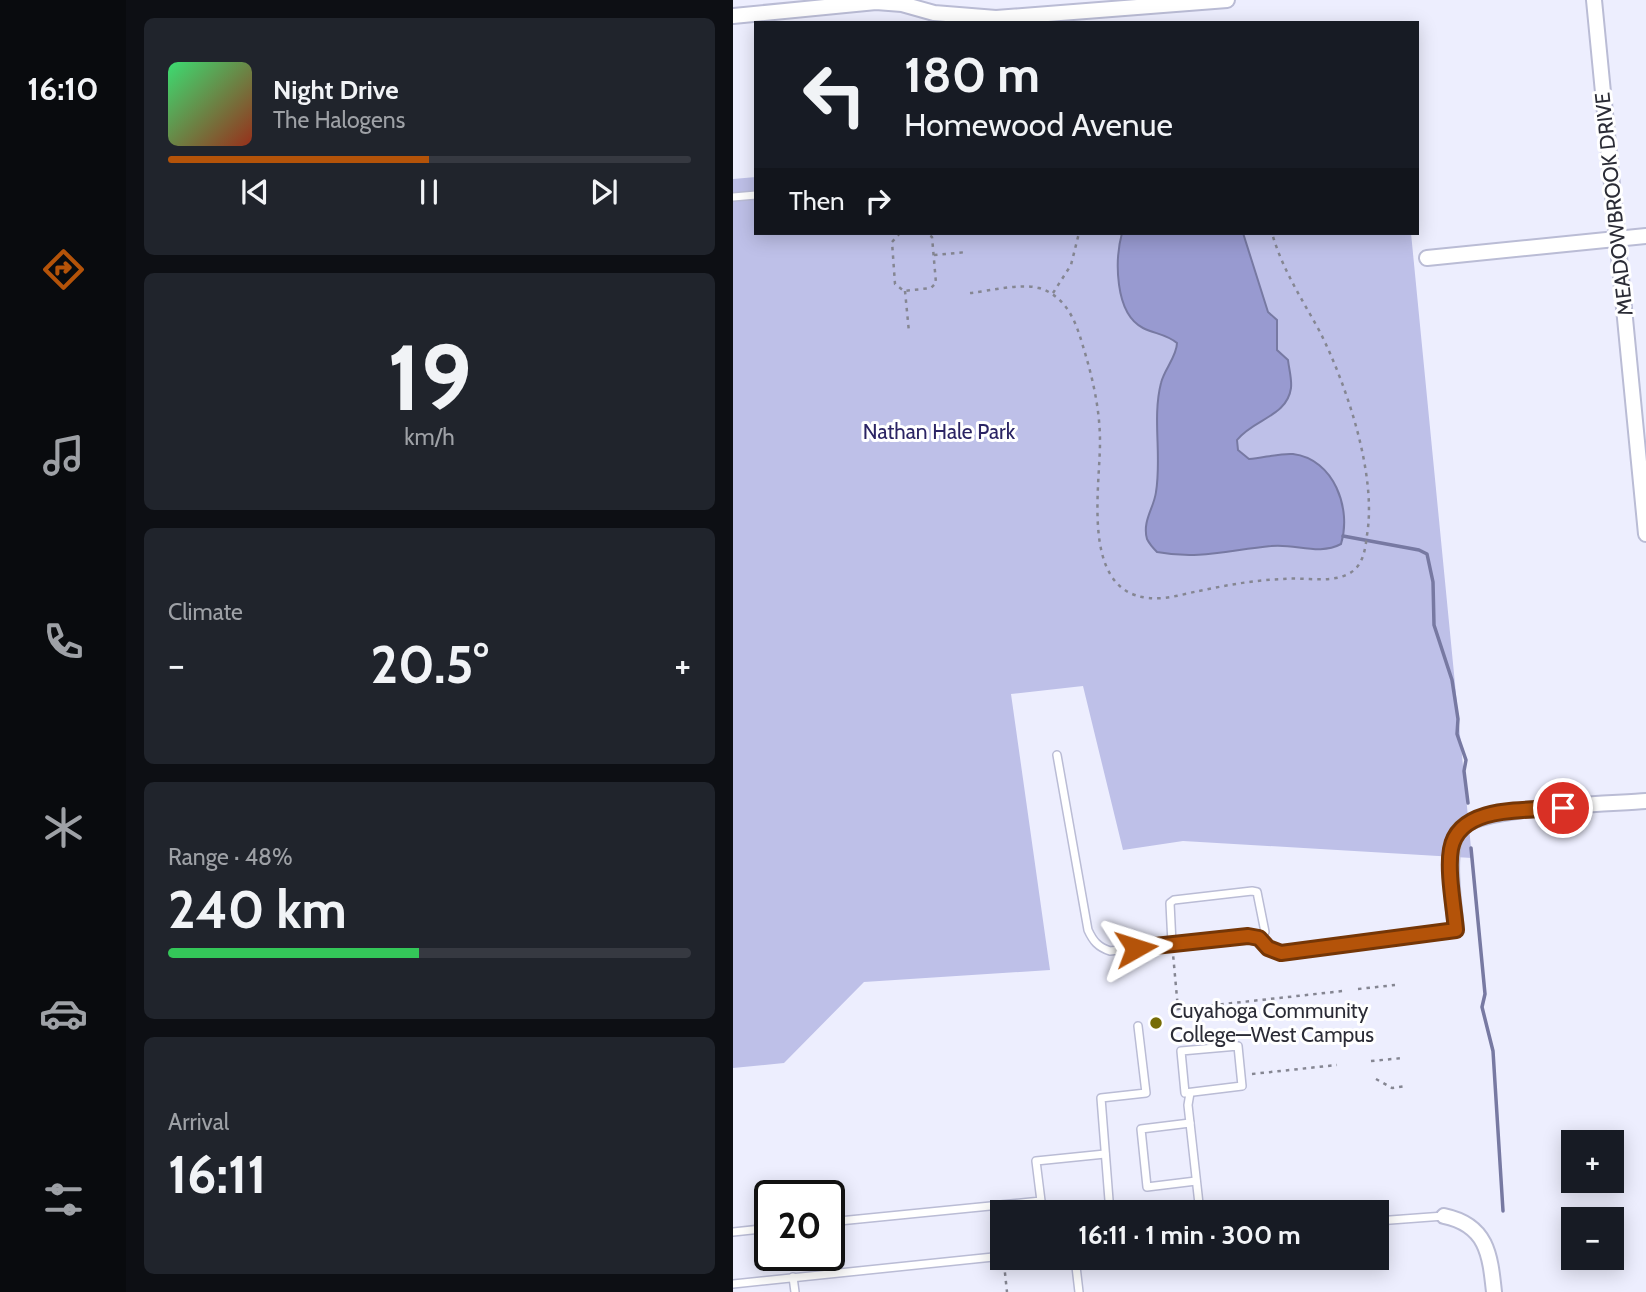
<!DOCTYPE html>
<html lang="en">
<head>
<meta charset="utf-8">
<style>
  :root { --surface:#171b24; --page:#20242c; --text:#f1f3f6; --muted:#9ea1a6; --line:#363941; --accent:#b45309 }
  body { margin:0; font-family:Cabin,sans-serif; background:var(--page); color:var(--text); height:100vh; display:flex; flex-direction:column; font-size:26px; white-space:nowrap }
  * { box-sizing:border-box; margin:0 }
  p { font-size:23px; color:var(--muted) }
  .icon { flex:none; width:38px; height:38px; fill:none; stroke:currentColor; stroke-width:2; stroke-linecap:round; stroke-linejoin:round }
  .map { position:relative; flex:1; overflow:hidden }
  .drawer { display:flex; flex-direction:column; gap:18px; padding:18px; background:#0d0f14; width:607px }
  .drawer>* { flex:none }
  .top-card { position:absolute; left:21px; top:21px; width:665px; height:214px; border-radius:0px; box-shadow:0 4px 18px #0003; background:#171b24; color:var(--text); overflow:hidden }
  .tools { position:absolute; left:828px; top:1130px; display:grid; gap:14px }
  .tools a { display:grid; place-items:center; width:63px; height:63px; border-radius:0px; background:var(--surface); box-shadow:0 4px 18px #0003; font-size:35px }
  .speed { position:absolute; left:21px; top:1180px; display:flex; gap:14px; font-size:35px; font-weight:700; text-align:center }
  .speed>* { display:grid; place-content:center; width:91px; height:91px; border-radius:50%; background:var(--surface); box-shadow:0 4px 18px #0003; line-height:1 }
  .speed .limit { border:4px solid #111; border-radius:10px; background:#fff; color:#111 }
  .pin { position:absolute; display:grid; place-items:center; width:60px; height:60px; color:#fff; margin:-30px; border:4px solid #fff; border-radius:50%; box-shadow:0 2px 7px #0007 }
  .me { position:absolute; width:77px; margin:-38px; rotate:84deg; stroke-linejoin:round; filter:drop-shadow(0 0 5px #0008) }
  .turn { display:flex; align-items:center; gap:24px; height:147px; padding:0 35px; font-size:32px }
  .turn .icon { width:91px; height:91px; stroke-width:2.5 }
  .turn b { display:block; font-size:49px; line-height:60px }
  .then { display:flex; align-items:center; height:66px; padding:0 35px; background:#0003; gap:14px; font-size:26px }
  .big { font-size:52px; font-weight:800; line-height:1.1 }
  .drawer .card { flex:1; display:flex; flex-direction:column; justify-content:center; gap:10px; min-width:0; padding:0 24px; border-radius:10px; background:var(--page) }
  .drawer .dial { align-items:center; gap:0 }
  .dial b { font-size:91px; line-height:1 }
  .song { display:flex; align-items:center; gap:21px }
  .cover { width:84px; height:84px; border-radius:10px; background:linear-gradient(135deg,hsl(140 70% 55%),hsl(10 70% 35%)) }
  .played { height:7px; border-radius:4px; background:linear-gradient(90deg,var(--accent) 50%,var(--line) 50%) }
  .keys { display:flex; justify-content:space-around; direction:ltr }
  .heat { display:flex; justify-content:space-between; align-items:center; font-size:38px; direction:ltr }
  .charge { height:10px; border-radius:5px; background:linear-gradient(90deg,#34c759 48%,var(--line) 0) }
  .trip { position:absolute; left:257px; top:1200px; width:399px; height:70px; border-radius:0px; background:var(--surface); box-shadow:0 4px 18px #0003; font-weight:800; line-height:70px; text-align:center }
  main { display:flex; flex:1; min-height:0 }
  .dock { display:flex; flex-direction:column; width:126px; justify-content:space-around; align-items:center; background:#090b0e; color:var(--muted) }
  .dock .icon { width:49px; height:49px }
  .dock .active { color:var(--accent) }
  .dock b { font-size:32px; color:var(--text) }
  .map>svg:first-child { display:block }
  .green { fill:#bec0e8 }
  .water { fill:#989ad0; stroke:#7779a2; stroke-width:2 }
  .lines { fill:none; stroke-linecap:round; stroke-linejoin:round }
  .stream { stroke:#7779a2; stroke-width:3.5 }
  .service-casing { stroke:#babcd5; stroke-width:10 }
  .minor-casing { stroke:#babcd5; stroke-width:18 }
  .path { stroke:#858692; stroke-width:2.5; stroke-dasharray:3.5 5; stroke-linecap:butt }
  .service { stroke:#fff; stroke-width:7 }
  .minor { stroke:#fff; stroke-width:14 }
  .route-casing { stroke:#753606; stroke-width:18 }
  .route { stroke:#b45309; stroke-width:12 }
  .poi-dot { fill:#766c06; stroke:#fff; stroke-width:2.5 }
  .labels { text-anchor:middle; stroke-width:6; stroke-linejoin:round; paint-order:stroke }
  .street-label { font-size:21px; fill:#2b2c36; stroke:#fff }
  .park-label { font-size:21px; fill:#2b2464; stroke:#fff }
  .poi-label { font-size:21px; fill:#2b2c36; stroke:#fff; text-anchor:start }
</style>
</head>
<body>
<main>
<nav class="dock">
<b>16:10</b>
<svg class="icon active" aria-label="directions" viewBox="0 0 24 24"><path d="M12 3l9 9-9 9-9-9zM9 14v-3h6M13 9l2 2-2 2"/></svg>
<svg class="icon" aria-label="music" viewBox="0 0 24 24"><path d="M9 18V5l10-2v13"/><circle cx="6" cy="18" r="3"/><circle cx="16" cy="16" r="3"/></svg>
<svg class="icon" aria-label="phone" viewBox="0 0 24 24"><path d="M5 4h4l2 5-3 2q2 4 5 5l2-3 5 2v4C11 20 4 13 5 4z"/></svg>
<svg class="icon" aria-label="climate" viewBox="0 0 24 24"><path d="M12 3v18M4 7l16 10M4 17L20 7"/></svg>
<svg class="icon" aria-label="car" viewBox="0 0 24 24"><path d="M5 17H2v-5l4-1 3-4h7l3 4 3 1v5h-3M9 17h6M6 11h13"/><circle cx="7" cy="17" r="2"/><circle cx="17" cy="17" r="2"/></svg>
<svg class="icon" aria-label="filters" viewBox="0 0 24 24"><path d="M4 7h16M4 17h16"/><circle cx="9" cy="7" r="2"/><circle cx="15" cy="17" r="2"/></svg>
</nav>
<section class="drawer">
<div class="card">
<div class="song"><i class="cover"></i><div><b>Night Drive</b><p>The Halogens</p></div></div>
<div class="played"></div>
<div class="keys"><svg class="icon" aria-label="previous" viewBox="0 0 24 24"><path d="M18 5L8 12l10 7zM5 5v14"/></svg><svg class="icon" aria-label="pause" viewBox="0 0 24 24"><path d="M8 5v14M16 5v14"/></svg><svg class="icon" aria-label="next" viewBox="0 0 24 24"><path d="M6 5l10 7-10 7zM19 5v14"/></svg></div>
</div>
<div class="card dial"><b>19</b><p>km/h</p></div>
<div class="card"><p>Climate</p>
<div class="heat"><a>−</a><b class="big">20.5°</b><a>+</a></div>
</div>
<div class="card"><p>Range · 48%</p><b class="big">240 km</b><div class="charge"></div></div>
<div class="card"><p>Arrival</p><b class="big">16:11</b></div>
</section>
<div class="map">
<svg width="913" height="1292" viewBox="0 0 913 1292">
  <rect width="100%" height="100%" fill="#edeefe"/>
  <path class="green" d="M23,177V233H678L739,858L450,841L390,850L350,686L278,694L317,970L131,982L51,1063L0,1068V179Z"/>
  <path class="water" d="M389,233H510L535,312L544,320V350L555,360C556,369 559,379 558,388C554,417 520,419 504,440L505,450L516,459C530,458 547,453 560,454C601,459 619,509 608,544C586,556 562,543 538,546C496,550 466,560 424,552C421,549 416,543 414,539C409,521 421,508 423,492C429,456 419,418 428,383C431,370 444,356 444,343C433,334 422,334 410,328C381,313 382,259 389,233Z"/>
  <g class="lines">
    <g class="stream">
      <path d="M610,536L686,550L694,554L700,582L701,625L719,680L725,719L724,734L733,760L731,771L735,803"/>
      <path d="M738,848L752,994L749,1007L760,1051L770,1211"/>
    </g>
    <g class="service-casing">
      <g id="service">
        <path d="M0,197L23,195"/>
        <path d="M324,755L355,930C360,941 365,947 377,951L515,936L526,938L535,948L548,953L723,930"/>
        <path d="M439,944L437,903L441,900L519,891L524,892L532,932L526,938"/>
        <path d="M505,1046L509,1086L452,1093L448,1051Z"/>
        <path d="M457,1093L455,1105L467,1213"/>
        <path d="M457,1123L408,1129L414,1187L463,1181"/>
        <path d="M377,1213L368,1098L413,1093L405,1026"/>
        <path d="M644,1221L711,1216"/>
        <path d="M96,1222L308,1201L303,1161L372,1154"/>
        <path d="M0,1232L37,1228"/>
        <path d="M342,1258L346,1292"/>
        <path d="M60,1277L62,1292"/>
        <path d="M0,1284L270,1256"/>
      </g>
    </g>
    <g class="minor-casing">
      <g id="minor">
        <path d="M861,0L913,534"/>
        <path d="M0,16L143,2L169,4L201,13L263,18L494,0"/>
        <path d="M694,258L913,236"/>
        <path d="M723,930C721,906 711,847 727,829C746,806 878,804 913,801"/>
        <path d="M711,1216C754,1225 757,1254 761,1292"/>
      </g>
    </g>
    <g class="path">
      <path d="M167,233L159,242L162,284L171,291L198,288L203,283L199,237L193,233"/>
      <path d="M201,255L234,252"/>
      <path d="M172,291L176,332"/>
      <path d="M237,293C257,291 286,283 306,288C332,296 342,319 349,343C359,375 367,408 367,442C367,492 345,605 430,598C442,597 455,593 466,591C494,585 522,580 550,579C570,577 595,583 613,575C630,568 632,551 634,535C644,475 614,386 587,332C569,299 549,269 539,233"/>
      <path d="M320,293L338,265L346,233"/>
      <path d="M625,989L662,985"/>
      <path d="M445,1009L610,991"/>
      <path d="M435,1010L445,1009L440,954"/>
      <path d="M638,1061L670,1058"/>
      <path d="M519,1074L604,1065"/>
      <path d="M643,1079L659,1088L673,1086"/>
      <path d="M271,1264L274,1292"/>
    </g>
    <use href="#service" class="service"/>
    <use href="#minor" class="minor"/>
  </g>
  <g class="lines">
    <g class="route-casing">
      <path id="route" d="M403,948L515,936L526,938L535,948L548,953L723,930C721,907 714,871 718,849C726,804 795,811 830,808"/>
    </g>
    <use href="#route" class="route"/>
  </g>
  <circle class="poi-dot" cx="423" cy="1023" r="7"/>
  <g class="labels">
    <g class="street-label">
      <text transform="translate(881 204) rotate(-96)" y="7">MEADOWBROOK DRIVE</text>
    </g>
    <g class="park-label">
      <text x="206" y="439">Nathan Hale Park</text>
    </g>
    <g class="poi-label">
      <text x="437" y="1018">Cuyahoga Community<tspan x="437" dy="24">College—West Campus</tspan></text>
    </g>
  </g>
</svg>
<div class="tools">
<a>+</a>
<a>−</a>
</div>
<div class="speed"><div class="limit">20</div></div>
<div class="pin" style="left:830px;top:808px;background:#d93025"><svg class="icon" aria-label="arrive" viewBox="0 0 24 24"><path d="M6 21V4h12l-3 4 3 4H6"/></svg></div>
<svg class="me" style="left:403px;top:948px" viewBox="-20 -20 40 40"><path d="M0-17L14 15 0 8-14 15z" fill="#b45309" stroke="#fff" stroke-width="4"/></svg>
<div class="trip">16:11 · 1 min · 300 m</div>
<div class="top-card">
<div class="turn"><svg class="icon" aria-label="left" viewBox="0 0 24 24"><path d="M17 20v-9H6M10 6l-5 5 5 5"/></svg><div><b>180 m</b>Homewood Avenue</div></div>
<div class="then">Then<svg class="icon" aria-label="right" viewBox="0 0 24 24"><path d="M7 20v-9h11M14 6l5 5-5 5"/></svg></div>
</div>
</div>
</main>
</body>
</html>
